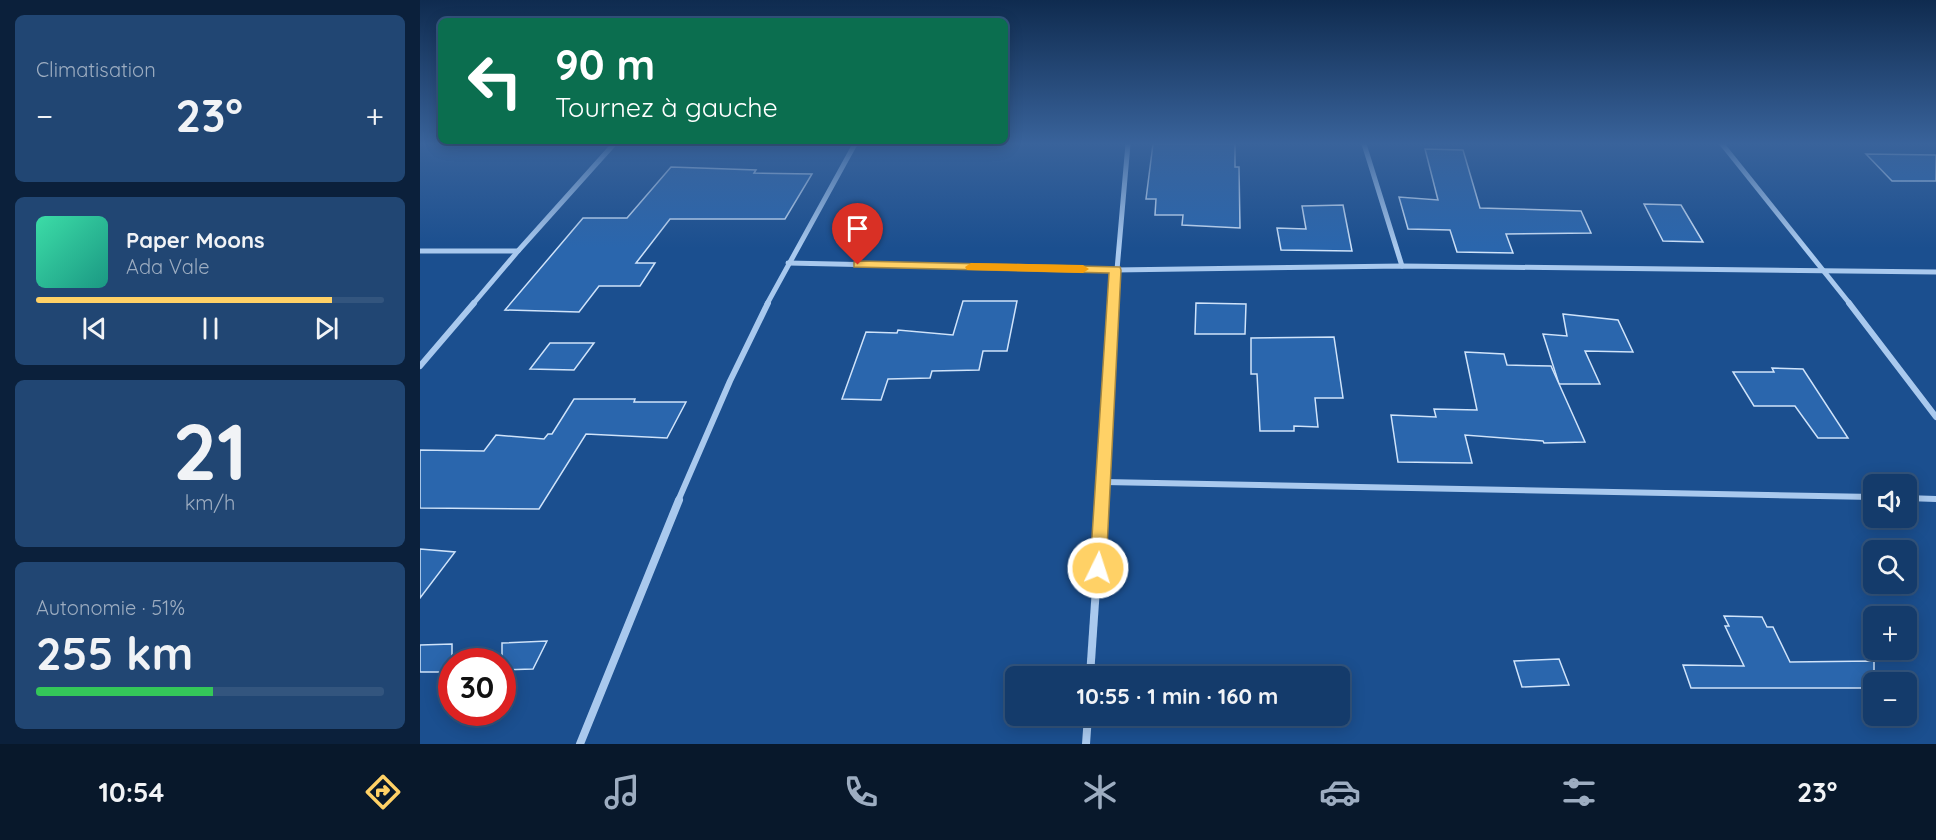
<!DOCTYPE html>
<html lang="fr">
<head>
<meta charset="utf-8">
<style>
  :root { --surface:#143b6b; --page:#214673; --text:#f1f3f6; --muted:#9dadc1; --line:#33557e; --accent:#ffd166 }
  body { margin:0; font-family:Quicksand,sans-serif; background:var(--page); color:var(--text); height:100vh; display:flex; flex-direction:column; font-size:22px; white-space:nowrap }
  * { box-sizing:border-box; margin:0 }
  p { font-size:20px; color:var(--muted) }
  .icon { flex:none; width:33px; height:33px; fill:none; stroke:currentColor; stroke-width:2; stroke-linecap:round; stroke-linejoin:round }
  .map { position:relative; flex:1; overflow:hidden }
  .sheet { display:flex; flex-direction:column; gap:15px; padding:15px; background:#0b203b; width:420px }
  .sheet>* { flex:none }
  .hud { position:absolute; left:18px; top:18px; width:570px; height:126px; border-radius:9px; box-shadow:0 3px 15px #0003,0 0 0 2px var(--line); background:#0b6e4f; color:#fff; overflow:hidden }
  .tools { position:absolute; left:1443px; top:474px; display:grid; gap:12px }
  .tools a { display:grid; place-items:center; width:54px; height:54px; border-radius:9px; background:var(--surface); box-shadow:0 3px 15px #0003,0 0 0 2px var(--line); font-size:30px }
  .speed { position:absolute; left:18px; top:648px; display:flex; gap:12px; font-size:30px; font-weight:700; text-align:center }
  .speed>* { display:grid; place-content:center; width:78px; height:78px; border-radius:50%; background:var(--surface); box-shadow:0 3px 15px #0003,0 0 0 2px var(--line); line-height:1 }
  .speed .limit { border:9px solid #d22; background:#fff; color:#111 }
  .pin { position:absolute; display:grid; place-items:center; width:51px; height:51px; color:#fff; margin:-62px -26px; border-radius:50% 50% 50% 0; rotate:-45deg; box-shadow:0 0 6px #0007 }
  .pin .icon { rotate:45deg }
  .me { position:absolute; width:66px; margin:-33px; rotate:4deg; stroke-linejoin:round; filter:drop-shadow(0 0 4px #0008) }
  .turn { display:flex; align-items:center; gap:21px; height:126px; padding:0 18px; font-size:27px }
  .turn .icon { width:78px; height:78px; stroke-width:2.5 }
  .turn b { display:block; font-size:42px; line-height:51px }
  .big { font-size:45px; font-weight:700; line-height:1.1 }
  .sheet .card { flex:1; display:flex; flex-direction:column; justify-content:center; gap:9px; min-width:0; padding:0 21px; border-radius:9px; background:var(--page) }
  .sheet .dial { align-items:center; gap:0 }
  .dial b { font-size:78px; line-height:1 }
  .song { display:flex; align-items:center; gap:18px }
  .cover { width:72px; height:72px; border-radius:9px; background:linear-gradient(135deg,hsl(160 70% 55%),hsl(170 70% 35%)) }
  .played { height:6px; border-radius:3px; background:linear-gradient(90deg,var(--accent) 85%,var(--line) 85%) }
  .keys { display:flex; justify-content:space-around; direction:ltr }
  .heat { display:flex; justify-content:space-between; align-items:center; font-size:33px; direction:ltr }
  .charge { height:9px; border-radius:4px; background:linear-gradient(90deg,#34c759 51%,var(--line) 0) }
  .trip { position:absolute; left:585px; top:666px; width:345px; height:60px; border-radius:9px; background:var(--surface); box-shadow:0 3px 15px #0003,0 0 0 2px var(--line); font-weight:700; line-height:60px; text-align:center }
  .menu { display:flex; height:96px; justify-content:space-around; align-items:center; background:#08182b; color:var(--muted) }
  .menu .icon { width:42px; height:42px }
  .menu .selected { color:var(--accent) }
  .menu b { font-size:27px; color:var(--text) }
  main { display:flex; flex:1; min-height:0 }
  .map>svg:first-child { display:block }
  .building { fill:#2a66ad; stroke:#cfe3fa; stroke-width:1.5 }
  .lines { fill:none; stroke-linecap:round; stroke-linejoin:round }
  .street-far2 { stroke:#a9c9ee; stroke-width:5 }
  .street-far1 { stroke:#a9c9ee; stroke-width:6 }
  .street { stroke:#a9c9ee; stroke-width:8 }
  .route { fill:#ffd166; stroke:#a68842; stroke-width:1.5 }
  .slow { fill:#f59e0b }
</style>
</head>
<body>
<main>
<section class="sheet">
<div class="card"><p>Climatisation</p>
<div class="heat"><a>−</a><b class="big">23°</b><a>+</a></div>
</div>
<div class="card">
<div class="song"><i class="cover"></i><div><b>Paper Moons</b><p>Ada Vale</p></div></div>
<div class="played"></div>
<div class="keys"><svg class="icon" aria-label="previous" viewBox="0 0 24 24"><path d="M18 5L8 12l10 7zM5 5v14"/></svg><svg class="icon" aria-label="pause" viewBox="0 0 24 24"><path d="M8 5v14M16 5v14"/></svg><svg class="icon" aria-label="next" viewBox="0 0 24 24"><path d="M6 5l10 7-10 7zM19 5v14"/></svg></div>
</div>
<div class="card dial"><b>21</b><p>km/h</p></div>
<div class="card"><p>Autonomie · 51%</p><b class="big">255 km</b><div class="charge"></div></div>
</section>
<div class="map">
<svg width="1516" height="744" viewBox="0 0 1516 744">
  <rect width="100%" height="100%" fill="#1b4f8f"/>
  <g class="building">
    <path d="M733,144H815V167H819L820,228L762,225L763,215H735L736,199H726Z"/>
    <path d="M1005,149L1043,150L1060,208L1161,211L1171,233L1086,234L1093,253L1037,252L1030,230L988,229L979,197L1018,200Z"/>
    <path d="M1446,154L1516,155V181H1472Z"/>
    <path d="M251,167L336,170L334,173L392,174L365,219H250L216,263H235L220,286H179L159,312L85,310L163,218H207Z"/>
    <path d="M1224,204L1261,205L1283,242L1243,241Z"/>
    <path d="M923,205L932,251L861,250L857,228L886,229L882,206Z"/>
    <path d="M543,301H597L587,351H563L559,370L512,371L510,378L468,379L461,400L422,399L446,332L477,333L478,330L533,335Z"/>
    <path d="M776,303L826,304L825,334H775Z"/>
    <path d="M1143,314L1198,320L1213,352L1165,351L1180,384H1139L1123,334L1147,336Z"/>
    <path d="M914,337L923,398H895L898,427L874,426V431H840L837,374H831V338Z"/>
    <path d="M130,343H174L154,370L110,369Z"/>
    <path d="M1045,352L1084,354L1087,365L1131,366L1165,442L1124,443L1123,441L1045,435L1052,463L978,462L971,415L1016,417L1014,409L1057,410Z"/>
    <path d="M1352,368L1383,369L1428,438H1398L1375,406H1334L1313,372H1354Z"/>
    <path d="M154,399H215L214,402H266L247,438L166,434L119,509L0,508V450L64,451L76,435L124,439L128,434H132Z"/>
    <path d="M0,549L35,552L0,598Z"/>
    <path d="M1304,616L1342,617L1347,627H1353L1370,662L1454,661V688H1271L1263,665L1324,666L1305,626H1309Z"/>
    <path d="M127,641L113,669L82,670V643Z"/>
    <path d="M32,644V672H0V645Z"/>
    <path d="M1139,659L1149,685L1102,687L1094,661Z"/>
  </g>
  <g class="lines">
    <g class="street-far2">
      <path d="M944,144L982,266"/>
      <path d="M1302,144L1430,304"/>
      <path d="M0,251H98L194,144"/>
      <path d="M368,263L695,270L982,266L1516,272"/>
      <path d="M53,304L98,251"/>
      <path d="M347,304L435,144"/>
      <path d="M694,304L708,144"/>
    </g>
    <g class="street-far1">
      <path d="M1429,303L1516,417"/>
      <path d="M0,366L54,303"/>
      <path d="M684,482L1454,497"/>
      <path d="M1486,498L1516,499"/>
      <path d="M258,501L310,381L348,303"/>
      <path d="M681,501L694,303"/>
    </g>
    <g class="street">
      <path d="M670,676L682,500"/>
      <path d="M160,744L259,500"/>
      <path d="M666,744L668,716"/>
    </g>
  </g>
  <linearGradient id="sky" x2="0" y2="1"><stop stop-color="#0f2b4f"/><stop offset="0.58" stop-color="#39639b"/><stop offset="1" stop-color="#39639b" stop-opacity="0"/></linearGradient>
  <rect width="1516" height="248" fill="url(#sky)"/>
  <path class="route" d="M438,261L700,267L701,270L686,568L684,573L678,576L672,573L670,568L689,273L434,267V262Z"/>
  <path class="slow" d="M551,263L663,265L669,269L663,273L547,270L545,267Z"/>
</svg>
<div class="tools">
<a><svg class="icon" aria-label="sound" viewBox="0 0 24 24"><path d="M4 9h4l5-4v14l-5-4H4zM17 9q2 3 0 6"/></svg></a>
<a><svg class="icon" aria-label="search" viewBox="0 0 24 24"><circle cx="10" cy="10" r="6"/><path d="M15 15l6 6"/></svg></a>
<a>+</a>
<a>−</a>
</div>
<div class="speed"><div class="limit">30</div></div>
<div class="pin" style="left:438px;top:265px;background:#d93025"><svg class="icon" aria-label="arrive" viewBox="0 0 24 24"><path d="M6 21V4h12l-3 4 3 4H6"/></svg></div>
<svg class="me" style="left:678px;top:568px" viewBox="-20 -20 40 40"><circle r="17" fill="#ffd166" stroke="#fff" stroke-width="3"/><path d="M0-11L8 9 0 5-8 9z" fill="#fff"/></svg>
<div class="trip">10:55 · 1 min · 160 m</div>
<div class="hud">
<div class="turn"><svg class="icon" aria-label="left" viewBox="0 0 24 24"><path d="M17 20v-9H6M10 6l-5 5 5 5"/></svg><div><b>90 m</b>Tournez à gauche</div></div>
</div>
</div>
</main>
<nav class="menu">
<b>10:54</b>
<svg class="icon selected" aria-label="directions" viewBox="0 0 24 24"><path d="M12 3l9 9-9 9-9-9zM9 14v-3h6M13 9l2 2-2 2"/></svg>
<svg class="icon" aria-label="music" viewBox="0 0 24 24"><path d="M9 18V5l10-2v13"/><circle cx="6" cy="18" r="3"/><circle cx="16" cy="16" r="3"/></svg>
<svg class="icon" aria-label="phone" viewBox="0 0 24 24"><path d="M5 4h4l2 5-3 2q2 4 5 5l2-3 5 2v4C11 20 4 13 5 4z"/></svg>
<svg class="icon" aria-label="climate" viewBox="0 0 24 24"><path d="M12 3v18M4 7l16 10M4 17L20 7"/></svg>
<svg class="icon" aria-label="car" viewBox="0 0 24 24"><path d="M5 17H2v-5l4-1 3-4h7l3 4 3 1v5h-3M9 17h6M6 11h13"/><circle cx="7" cy="17" r="2"/><circle cx="17" cy="17" r="2"/></svg>
<svg class="icon" aria-label="filters" viewBox="0 0 24 24"><path d="M4 7h16M4 17h16"/><circle cx="9" cy="7" r="2"/><circle cx="15" cy="17" r="2"/></svg>
<b>23°</b>
</nav>
</body>
</html>
